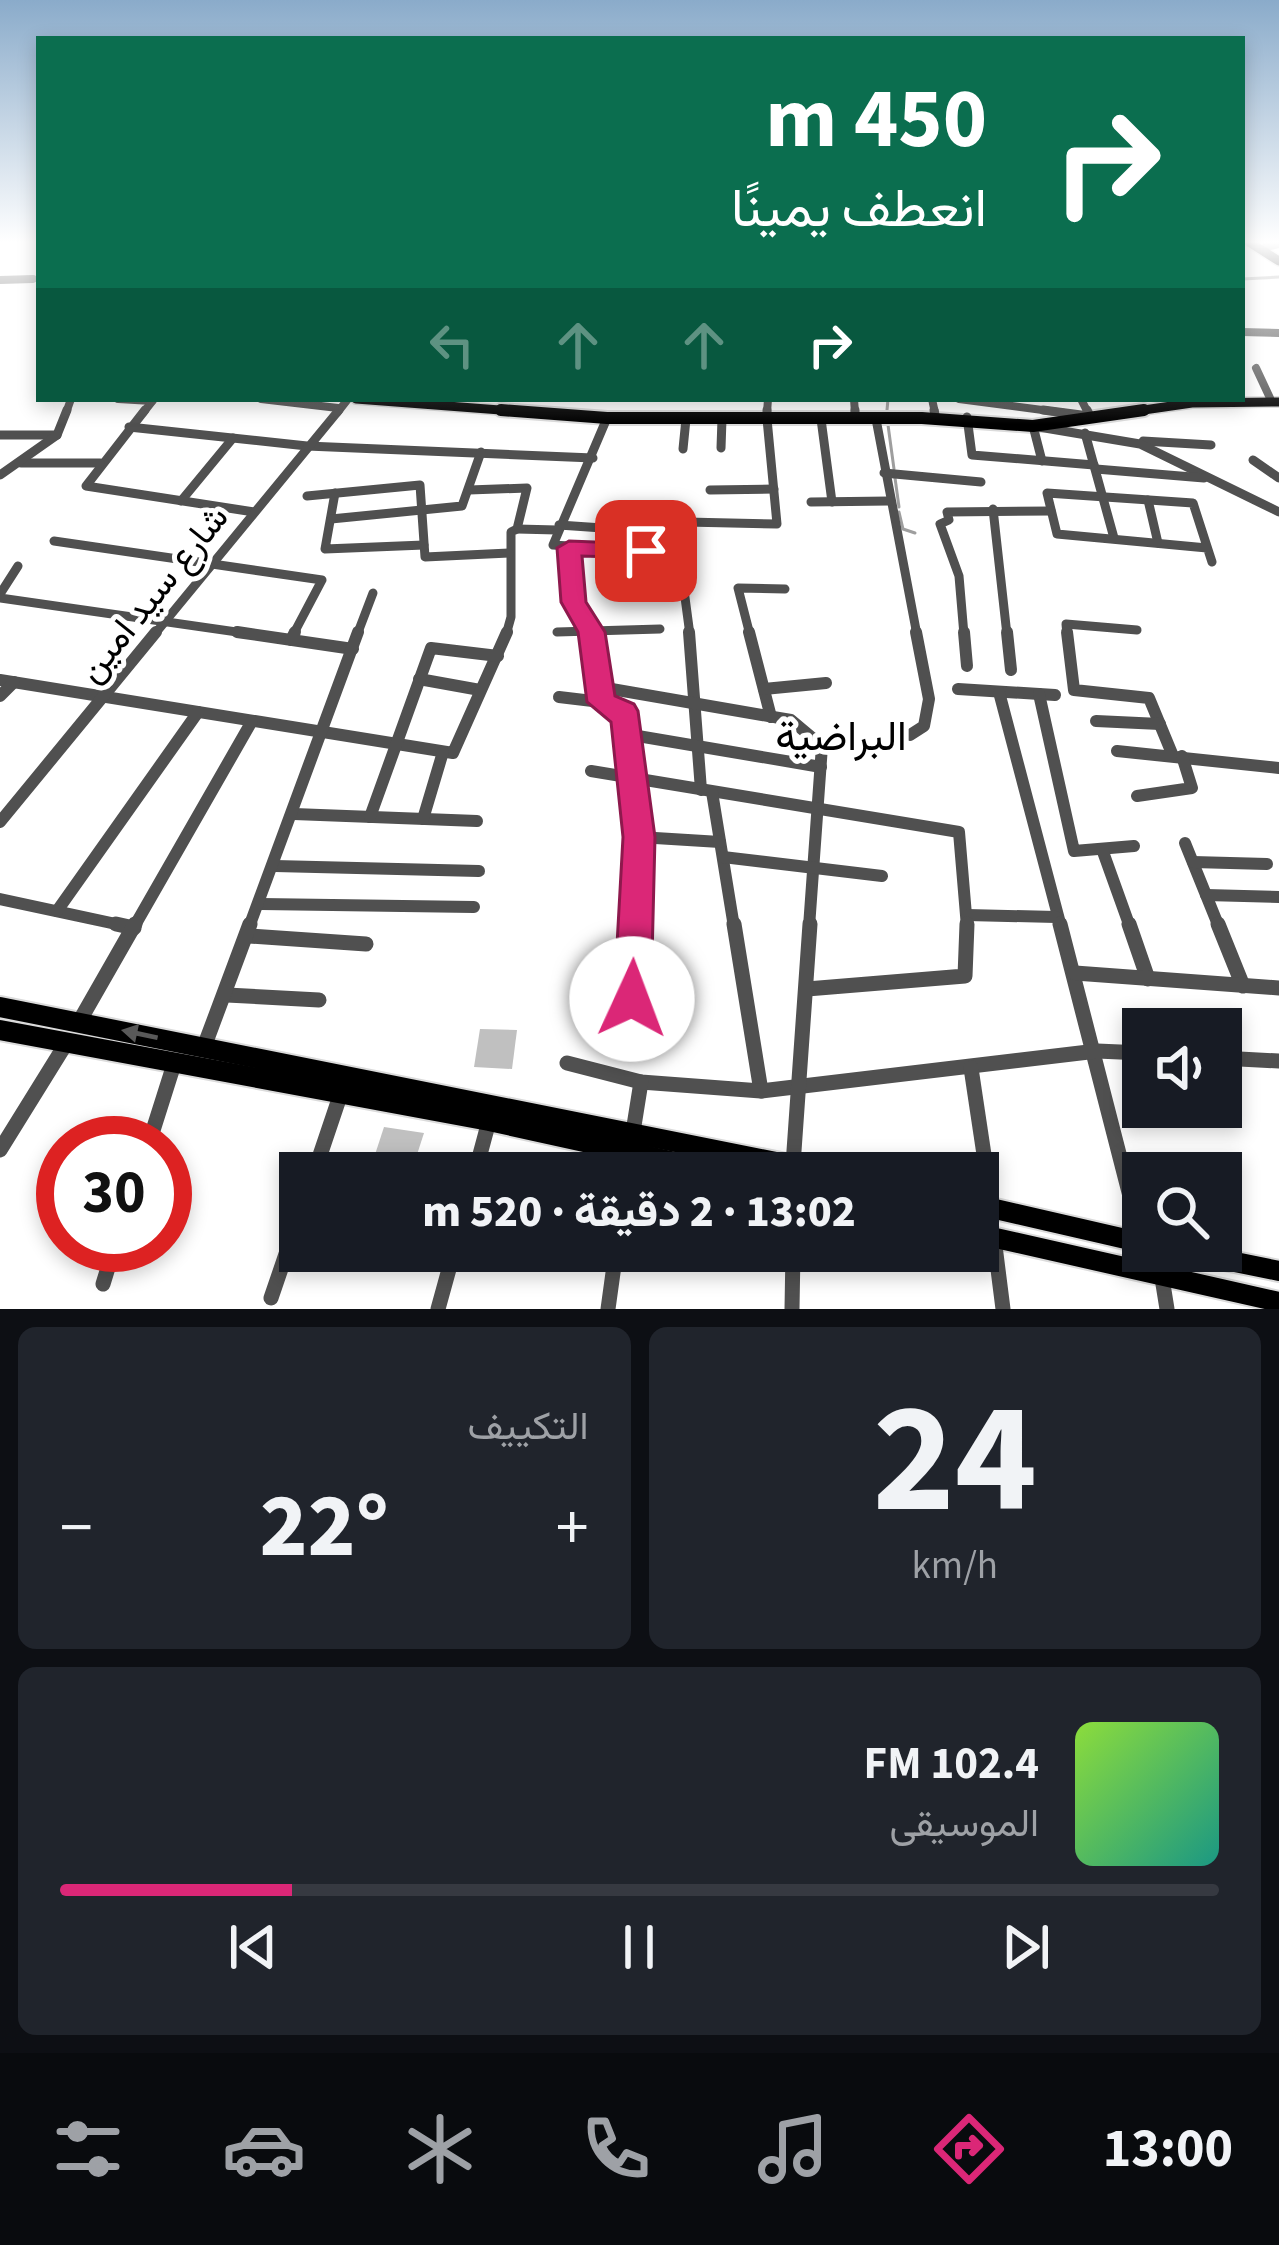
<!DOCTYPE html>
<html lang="ar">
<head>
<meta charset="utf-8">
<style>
  :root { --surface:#171b24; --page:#20242c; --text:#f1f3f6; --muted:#9ea1a6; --line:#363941; --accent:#db2777 }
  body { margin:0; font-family:"Source Sans 3",Vazirmatn,sans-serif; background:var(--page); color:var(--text); direction:rtl; height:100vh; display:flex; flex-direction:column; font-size:45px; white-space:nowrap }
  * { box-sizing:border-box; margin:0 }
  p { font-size:39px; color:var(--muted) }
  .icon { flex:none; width:66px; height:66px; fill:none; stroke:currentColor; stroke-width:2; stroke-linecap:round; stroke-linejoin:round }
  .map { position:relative; height:1309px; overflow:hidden; direction:ltr }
  .panel { display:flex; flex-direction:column; gap:18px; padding:18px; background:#0d0f14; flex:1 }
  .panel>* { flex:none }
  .banner { position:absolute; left:36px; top:36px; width:1209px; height:366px; border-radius:0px; box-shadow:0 6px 18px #0003; direction:rtl; background:#0b6e4f; color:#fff; overflow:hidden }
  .tools { position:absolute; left:1122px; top:1008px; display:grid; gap:24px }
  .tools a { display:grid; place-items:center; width:120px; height:120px; border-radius:0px; background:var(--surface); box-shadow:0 6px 18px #0003; font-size:60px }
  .speed { position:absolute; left:36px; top:1116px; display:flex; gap:24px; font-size:60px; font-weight:700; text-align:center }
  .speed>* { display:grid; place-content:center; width:156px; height:156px; border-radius:50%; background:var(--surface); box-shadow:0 6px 18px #0003; line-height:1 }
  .speed .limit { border:18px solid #d22; background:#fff; color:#111 }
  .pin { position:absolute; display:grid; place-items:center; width:102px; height:102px; color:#fff; margin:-51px; border-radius:24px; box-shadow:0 6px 18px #0006 }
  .me { position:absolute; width:132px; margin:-66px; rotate:2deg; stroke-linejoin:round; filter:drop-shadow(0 0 9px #0008) }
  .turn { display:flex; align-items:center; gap:42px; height:252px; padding:0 60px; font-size:54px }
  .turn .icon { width:156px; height:156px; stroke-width:2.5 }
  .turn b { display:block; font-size:84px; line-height:102px }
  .lanes { display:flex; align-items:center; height:114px; padding:0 60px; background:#0003; justify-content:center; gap:60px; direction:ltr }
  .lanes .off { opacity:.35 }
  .big { font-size:90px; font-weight:800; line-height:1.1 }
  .panel .widget { flex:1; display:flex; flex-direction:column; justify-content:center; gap:18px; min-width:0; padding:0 42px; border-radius:18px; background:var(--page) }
  .panel .dial { align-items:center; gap:0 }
  .dial b { font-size:156px; line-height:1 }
  .song { display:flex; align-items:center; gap:36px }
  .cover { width:144px; height:144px; border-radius:18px; background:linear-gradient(135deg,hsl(90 70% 55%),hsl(170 70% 35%)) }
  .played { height:12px; border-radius:6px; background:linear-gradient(90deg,var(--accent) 20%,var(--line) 20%) }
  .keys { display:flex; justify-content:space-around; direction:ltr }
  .heat { display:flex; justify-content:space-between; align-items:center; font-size:66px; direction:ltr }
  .panel .tiles { flex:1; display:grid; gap:18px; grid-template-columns:1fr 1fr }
  .widget:last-child { grid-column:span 2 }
  .trip { position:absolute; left:279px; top:1152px; width:720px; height:120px; border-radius:0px; background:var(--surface); box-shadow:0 6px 18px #0003; font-weight:800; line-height:120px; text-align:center; direction:rtl }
  .menu { display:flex; height:192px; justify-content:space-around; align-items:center; background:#090b0e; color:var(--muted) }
  .menu .icon { width:84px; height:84px }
  .menu .active { color:var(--accent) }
  .menu b { font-size:54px; color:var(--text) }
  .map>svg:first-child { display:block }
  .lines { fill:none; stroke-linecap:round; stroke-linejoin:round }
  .stream { stroke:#9e9e9e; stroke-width:3 }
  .building { fill:#c0c0c0 }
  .major-far2-casing { stroke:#dbdbdb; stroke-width:12 }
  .major-far1-casing { stroke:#dbdbdb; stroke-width:16 }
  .major-casing { stroke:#dbdbdb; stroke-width:24 }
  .minor-far3 { stroke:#505050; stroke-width:8 }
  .minor-far2 { stroke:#505050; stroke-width:9 }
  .minor-far1 { stroke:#505050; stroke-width:12 }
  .minor { stroke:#505050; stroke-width:15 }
  .major-far2 { stroke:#000; stroke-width:9 }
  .major-far1 { stroke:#000; stroke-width:12 }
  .major { stroke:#000; stroke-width:20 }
  .oneway { fill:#595959 }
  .route { fill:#db2777; stroke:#8e194d; stroke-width:3 }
  .labels { text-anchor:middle; stroke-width:10; stroke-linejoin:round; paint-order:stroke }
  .street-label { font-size:36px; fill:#000; stroke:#fff }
  .quarter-label { font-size:42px; fill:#000; stroke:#fff }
</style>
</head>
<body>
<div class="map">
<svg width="1279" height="1309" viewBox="0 0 1279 1309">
  <rect width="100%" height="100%" fill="#fff"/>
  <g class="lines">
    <g class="stream">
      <path d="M1242,279L1279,277"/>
      <path d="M887,410L888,399"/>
      <path d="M888,425L894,469"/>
      <path d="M895,478L899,507"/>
      <path d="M899,512L903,529L915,533"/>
    </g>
  </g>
  <g class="building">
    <path d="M480,1029L517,1030L512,1069L474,1067Z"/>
    <path d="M384,1127L424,1133L411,1173H369Z"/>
  </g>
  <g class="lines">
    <g class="major-far2-casing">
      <g id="major-far2">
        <path d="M1249,242L1279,261"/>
        <path d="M356,399L540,413"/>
        <path d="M1123,413L1192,403L1279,402"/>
      </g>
    </g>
    <g class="major-far1-casing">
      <path id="major-far1" d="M501,410L607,418H922L1033,426L1144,410"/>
    </g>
    <g class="major-casing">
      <g id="major">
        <path d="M0,1007L831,1173"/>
        <path d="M0,1030L489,1121L725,1173"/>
        <path d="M978,1205L1143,1243"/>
        <path d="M978,1234L1279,1302"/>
        <path d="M1181,1251L1279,1271"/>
      </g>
    </g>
    <g class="minor-far3">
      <path d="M1266,247L1279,244"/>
      <path d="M0,280L33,279"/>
      <path d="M1242,332L1279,333"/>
      <path d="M1256,368L1270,398"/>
      <path d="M118,399L152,401"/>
      <path d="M261,399L338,408"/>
      <path d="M854,399L855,413"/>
      <path d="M932,399L935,413"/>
      <path d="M959,399L1065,413"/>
      <path d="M1081,399L1088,413"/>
      <path d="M66,413L71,399"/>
      <path d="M143,413L154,399"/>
      <path d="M337,413L348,399"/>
      <path d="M767,413L768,399"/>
    </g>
    <g class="minor-far2">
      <path d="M145,410L86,486L254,512"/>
      <path d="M855,410V416"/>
      <path d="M934,410L935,415"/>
      <path d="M1043,410L1081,415"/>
      <path d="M1087,410L1089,414"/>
      <path d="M767,416V410"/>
      <path d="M967,417L972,455L1094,465"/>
      <path d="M607,418L553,545L646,551"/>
      <path d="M821,419L832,502"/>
      <path d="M876,419L917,635"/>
      <path d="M129,427L307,446L593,458"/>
      <path d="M1085,433L1114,538"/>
      <path d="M0,435H57"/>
      <path d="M1143,441L1211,445"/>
      <path d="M721,448L722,419"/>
      <path d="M683,449L686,419"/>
      <path d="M1253,460L1279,478"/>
      <path d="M1042,461L1033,426L1140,444L1279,512"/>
      <path d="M21,463H100"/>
      <path d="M1096,469L1204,478"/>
      <path d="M884,473L981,482"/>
      <path d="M0,475L57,435L67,410"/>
      <path d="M469,490L527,488L517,529L511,532V617L506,635"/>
      <path d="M710,490L774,489"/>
      <path d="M335,493L325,549L424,545"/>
      <path d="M307,496L420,485L425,557L509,553"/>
      <path d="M1148,500L1158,543"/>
      <path d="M181,501L233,438"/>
      <path d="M811,502L889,501"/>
      <path d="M993,509L1007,635"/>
      <path d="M331,519L462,506L481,452"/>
      <path d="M686,522L777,524L767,419"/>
      <path d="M559,525L617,529L647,522"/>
      <path d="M517,529L557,530"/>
      <path d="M54,541L322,580L293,635"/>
      <path d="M569,548L574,602L589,635"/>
      <path d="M1207,548L1057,534L1047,493L1193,503L1212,562"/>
      <path d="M684,590L690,635"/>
      <path d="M0,594L18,566"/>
      <path d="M0,598L258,635"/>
      <path d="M557,632L660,629"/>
      <path d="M154,635L339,410"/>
      <path d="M357,635L373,593"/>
      <path d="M750,635L738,588L785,589"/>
      <path d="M964,635L959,576L940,524L949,520L947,512L1051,511"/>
      <path d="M1067,635L1066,624L1137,630"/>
    </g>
    <g class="minor-far1">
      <path d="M237,632L353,649"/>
      <path d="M588,632L598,655L601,702L623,711L626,723L639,837L635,927"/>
      <path d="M689,632L701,790"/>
      <path d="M749,632L771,717"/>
      <path d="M964,632L967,666"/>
      <path d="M1007,632L1011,670"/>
      <path d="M1067,632L1074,690L1149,698L1173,756"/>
      <path d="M291,640L295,632"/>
      <path d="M419,679L480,690"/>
      <path d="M0,680L453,753L507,632"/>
      <path d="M600,687L791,720L822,746L809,927"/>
      <path d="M764,689L826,683"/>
      <path d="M958,689L1055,695"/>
      <path d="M999,692L1061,927"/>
      <path d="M1039,694L1074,851L1134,846"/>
      <path d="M0,696L14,682"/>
      <path d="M559,697L601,702"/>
      <path d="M1096,721L1160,724"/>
      <path d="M626,734L821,767"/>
      <path d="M910,735L924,726L929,699L916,632"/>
      <path d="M1117,751L1279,768"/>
      <path d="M591,771L959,832L967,927"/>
      <path d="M712,792L734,927"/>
      <path d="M1137,796L1192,788L1182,756"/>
      <path d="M294,814L477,821"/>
      <path d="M370,817L431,648L498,656"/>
      <path d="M423,819L443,752"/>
      <path d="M0,822L156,632"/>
      <path d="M639,837L720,842"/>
      <path d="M1185,843L1219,927"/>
      <path d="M1102,849L1130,927"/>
      <path d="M723,857L882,876"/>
      <path d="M1193,862L1267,864"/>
      <path d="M275,866L479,871"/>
      <path d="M1206,895L1279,897"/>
      <path d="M0,899L130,927"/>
      <path d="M261,904L474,907"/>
      <path d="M57,911L198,712"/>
      <path d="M967,915L1056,917"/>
      <path d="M134,927L252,721"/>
      <path d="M249,927L358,632"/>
    </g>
    <g class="minor">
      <path d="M116,924L134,928"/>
      <path d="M734,924L761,1091"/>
      <path d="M1060,924L1142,1243"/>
      <path d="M1129,924L1148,979"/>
      <path d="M1218,924L1243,986"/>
      <path d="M249,936L366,944"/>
      <path d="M1075,973L1279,988"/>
      <path d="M807,989L965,976L967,924"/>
      <path d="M227,995L319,1000"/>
      <path d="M632,999L635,924"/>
      <path d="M79,1022L135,924"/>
      <path d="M204,1047L250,924"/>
      <path d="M1221,1058L1279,1061"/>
      <path d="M567,1063L641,1082L761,1091L1097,1051L1143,1053"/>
      <path d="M971,1068L992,1208"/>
      <path d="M633,1132L641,1082"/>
      <path d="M149,1143L175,1061"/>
      <path d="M0,1150L67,1042"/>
      <path d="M793,1165L810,924"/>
      <path d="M314,1173L341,1093"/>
      <path d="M475,1173L489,1121"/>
      <path d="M626,1173L629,1150"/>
      <path d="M994,1238L1003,1309"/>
      <path d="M1162,1278L1167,1309"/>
      <path d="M103,1284L115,1245"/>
      <path d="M271,1298L300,1213"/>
      <path d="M438,1309L454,1251"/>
      <path d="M608,1309L616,1251"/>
      <path d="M792,1309L793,1251"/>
    </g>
    <use href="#major-far2" class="major-far2"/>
    <use href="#major-far1" class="major-far1"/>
    <use href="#major" class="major"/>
  </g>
  <defs><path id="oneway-solid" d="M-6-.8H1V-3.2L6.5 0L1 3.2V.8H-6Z" transform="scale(3)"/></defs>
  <use class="oneway" href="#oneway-solid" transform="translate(140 1034) rotate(-168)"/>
  <linearGradient id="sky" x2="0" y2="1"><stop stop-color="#8aabca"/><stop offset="0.57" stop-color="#fff"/><stop offset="1" stop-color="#fff" stop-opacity="0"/></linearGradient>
  <rect width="1279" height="425" fill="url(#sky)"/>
  <path class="route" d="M569,541L646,544L658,551L646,558L582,556L586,602L605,632L615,696L634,704L638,711L655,837L651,999L645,1011L632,1016L619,1011L614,999L623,837L611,722L587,702L578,632L561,602L557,548Z"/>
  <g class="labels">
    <g class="street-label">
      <text transform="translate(152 593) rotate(-51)" y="13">شارع سيد امين</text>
    </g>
    <g class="quarter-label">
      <text x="841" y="750">البراضية</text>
    </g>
  </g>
</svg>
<div class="tools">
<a><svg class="icon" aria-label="sound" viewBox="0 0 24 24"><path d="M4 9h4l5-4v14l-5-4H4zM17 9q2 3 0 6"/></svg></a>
<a><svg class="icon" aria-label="search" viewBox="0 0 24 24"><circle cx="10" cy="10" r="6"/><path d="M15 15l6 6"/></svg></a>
</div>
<div class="speed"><div class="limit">30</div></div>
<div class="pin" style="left:646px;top:551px;background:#d93025"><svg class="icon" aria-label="arrive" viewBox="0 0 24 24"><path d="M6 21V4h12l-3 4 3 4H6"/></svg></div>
<svg class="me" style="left:632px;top:999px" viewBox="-20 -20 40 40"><circle r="19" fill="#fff"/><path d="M0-13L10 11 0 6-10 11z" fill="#db2777"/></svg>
<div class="trip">13:02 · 2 دقيقة · 520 m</div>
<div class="banner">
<div class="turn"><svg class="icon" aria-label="right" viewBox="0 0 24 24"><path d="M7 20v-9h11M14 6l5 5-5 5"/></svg><div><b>450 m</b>انعطف يمينًا</div></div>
<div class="lanes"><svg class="icon off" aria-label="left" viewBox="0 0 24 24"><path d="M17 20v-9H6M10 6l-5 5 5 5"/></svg><svg class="icon off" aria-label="ahead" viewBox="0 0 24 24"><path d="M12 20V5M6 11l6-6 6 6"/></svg><svg class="icon off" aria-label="ahead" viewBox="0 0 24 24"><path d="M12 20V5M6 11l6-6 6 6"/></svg><svg class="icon" aria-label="right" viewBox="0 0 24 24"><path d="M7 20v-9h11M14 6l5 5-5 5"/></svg></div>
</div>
</div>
<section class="panel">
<div class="tiles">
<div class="widget dial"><b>24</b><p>km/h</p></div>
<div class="widget"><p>التكييف</p>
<div class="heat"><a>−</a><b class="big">22°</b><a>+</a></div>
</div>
<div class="widget">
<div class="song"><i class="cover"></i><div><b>102.4 FM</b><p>الموسيقى</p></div></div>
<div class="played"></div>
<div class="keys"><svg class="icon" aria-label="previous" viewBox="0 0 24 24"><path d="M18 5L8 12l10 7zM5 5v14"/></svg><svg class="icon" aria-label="pause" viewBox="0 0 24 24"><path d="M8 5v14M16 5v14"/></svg><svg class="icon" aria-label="next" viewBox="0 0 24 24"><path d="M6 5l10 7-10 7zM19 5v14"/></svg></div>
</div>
</div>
</section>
<nav class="menu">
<b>13:00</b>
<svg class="icon active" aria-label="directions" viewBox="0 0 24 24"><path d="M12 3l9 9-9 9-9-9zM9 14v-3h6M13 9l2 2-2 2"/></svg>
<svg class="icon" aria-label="music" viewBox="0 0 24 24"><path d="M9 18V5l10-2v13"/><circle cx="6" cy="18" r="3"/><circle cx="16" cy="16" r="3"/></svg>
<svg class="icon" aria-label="phone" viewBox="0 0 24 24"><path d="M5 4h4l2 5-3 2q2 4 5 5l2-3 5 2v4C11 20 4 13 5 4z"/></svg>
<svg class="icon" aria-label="climate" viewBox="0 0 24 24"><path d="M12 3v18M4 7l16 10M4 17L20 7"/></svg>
<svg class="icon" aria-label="car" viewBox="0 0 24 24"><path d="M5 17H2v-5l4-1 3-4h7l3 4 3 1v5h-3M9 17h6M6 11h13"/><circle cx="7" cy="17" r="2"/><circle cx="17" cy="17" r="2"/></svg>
<svg class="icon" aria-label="filters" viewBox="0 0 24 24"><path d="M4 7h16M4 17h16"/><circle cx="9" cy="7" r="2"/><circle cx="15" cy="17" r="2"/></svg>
</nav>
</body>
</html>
